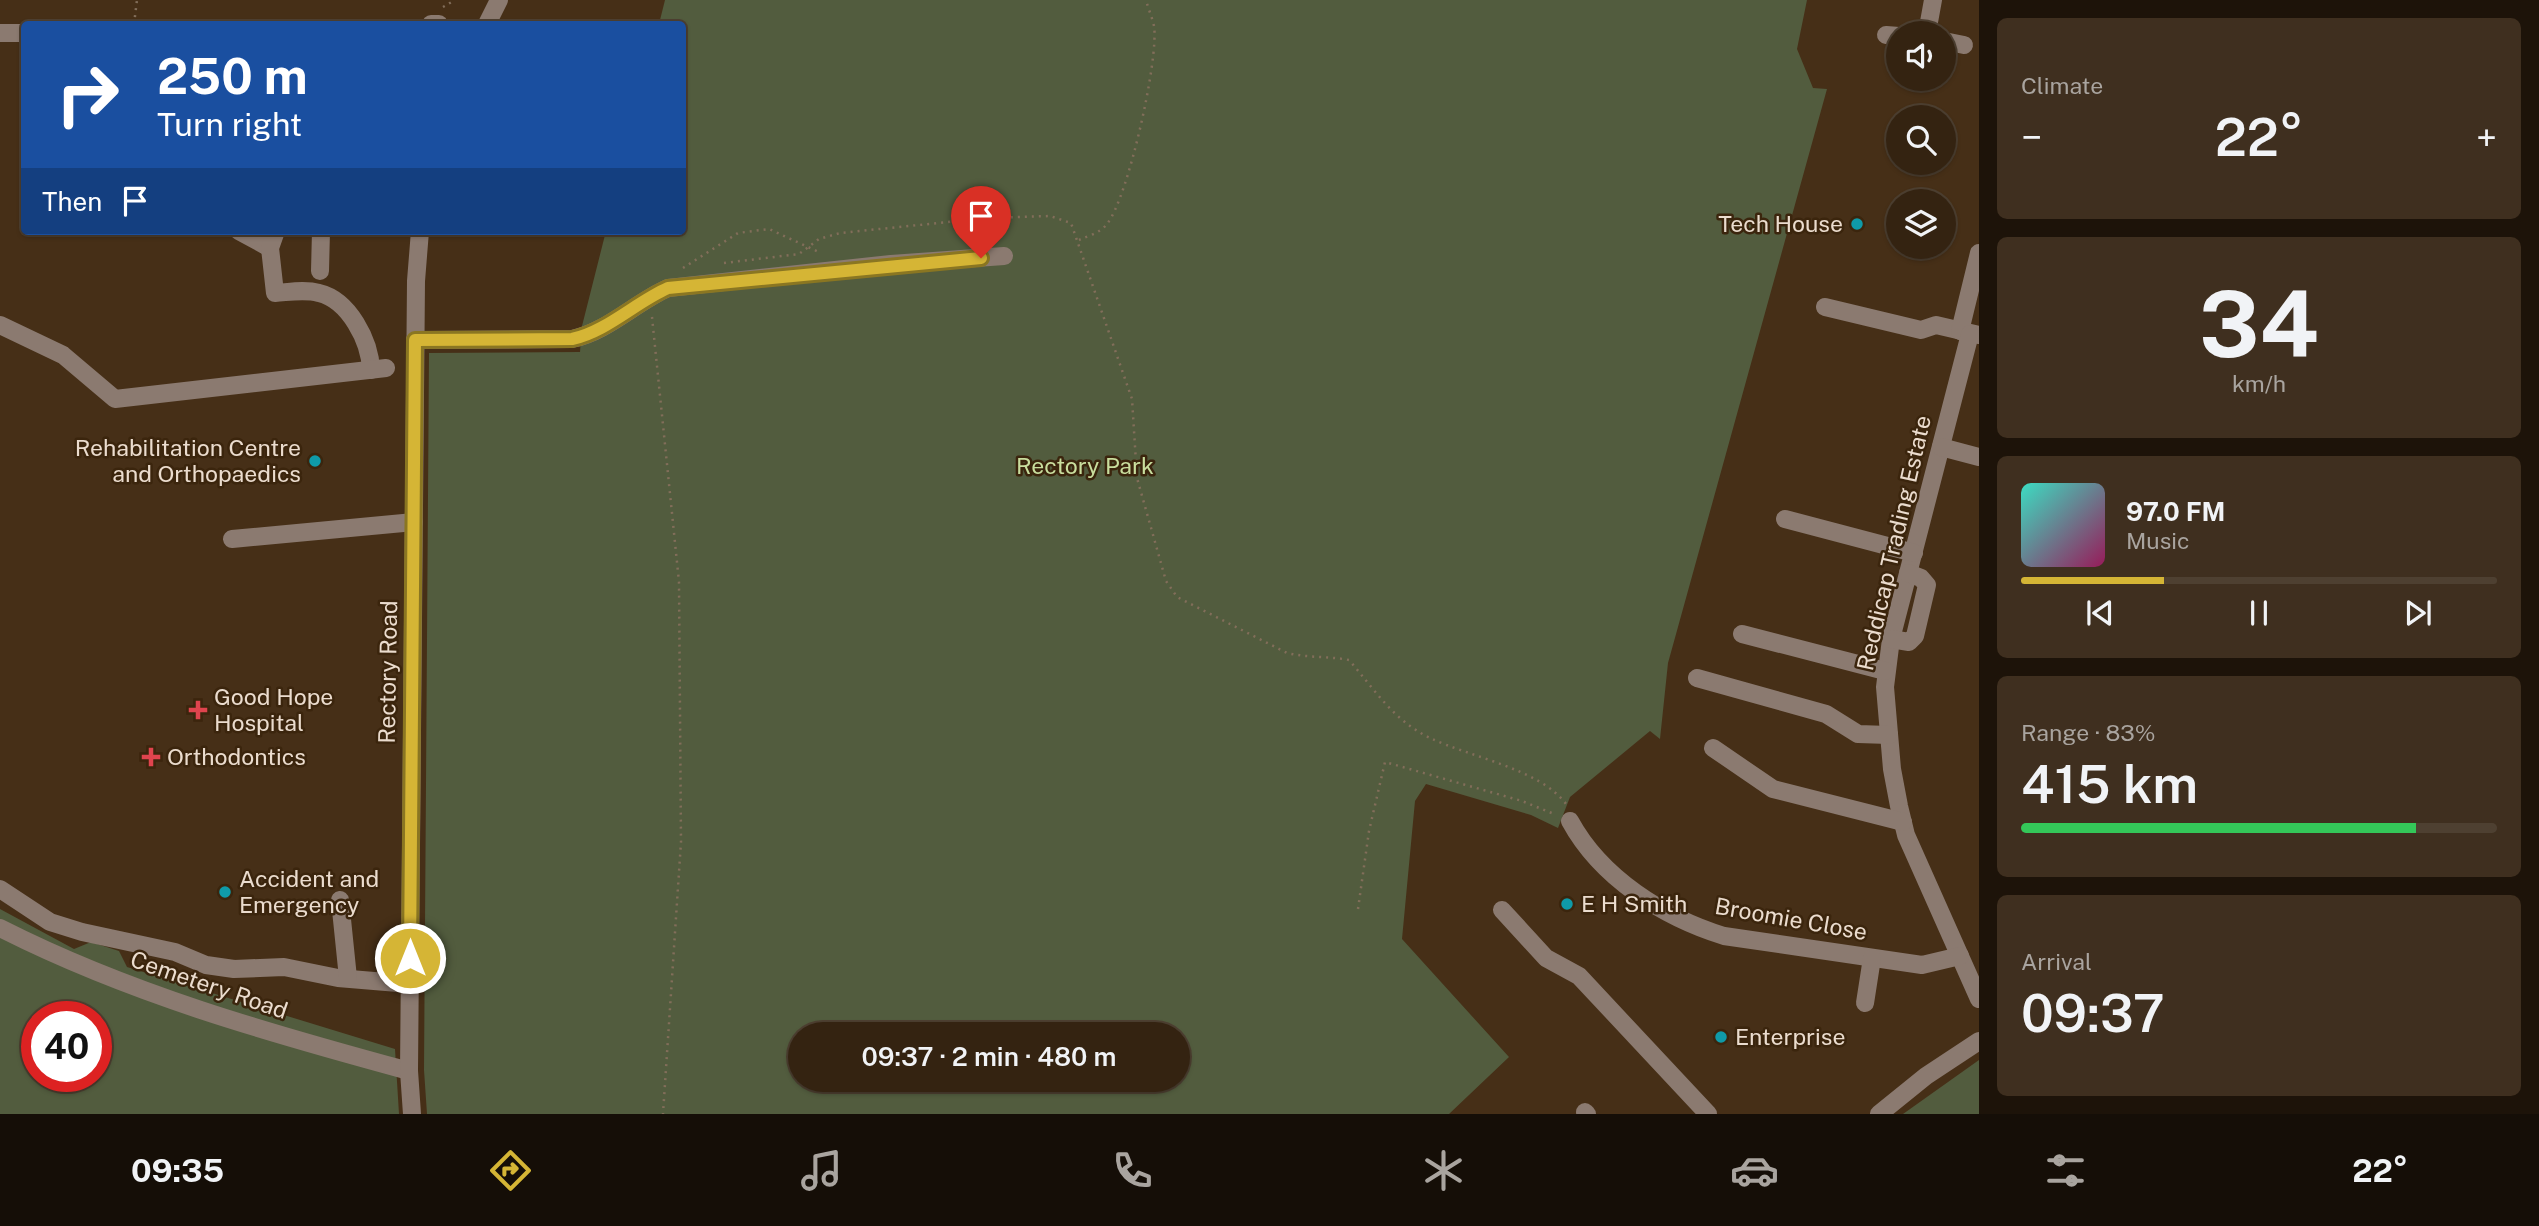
<!DOCTYPE html>
<html lang="en">
<head>
<meta charset="utf-8">
<style>
  :root { --surface:#342311; --page:#3f2f1f; --text:#f1f3f6; --muted:#a9a49f; --line:#4e4031; --accent:#d5b535 }
  body { margin:0; font-family:"Public Sans",sans-serif; background:var(--page); color:var(--text); height:100vh; display:flex; flex-direction:column; font-size:26px; white-space:nowrap }
  * { box-sizing:border-box; margin:0 }
  p { font-size:23px; color:var(--muted) }
  .icon { flex:none; width:38px; height:38px; fill:none; stroke:currentColor; stroke-width:2; stroke-linecap:round; stroke-linejoin:round }
  .map { position:relative; flex:1; overflow:hidden }
  .drawer { display:flex; flex-direction:column; gap:18px; padding:18px; background:#1d1309; width:560px }
  .drawer>* { flex:none }
  .banner { position:absolute; left:21px; top:21px; width:665px; height:214px; border-radius:7px; box-shadow:0 2px 5px #0004,0 0 0 2px var(--line); background:#1a4fa0; color:#fff; overflow:hidden }
  .buttons { position:absolute; left:1886px; top:21px; display:grid; gap:14px }
  .buttons a { display:grid; place-items:center; width:70px; height:70px; border-radius:50%; background:var(--surface); box-shadow:0 2px 5px #0004,0 0 0 2px var(--line); font-size:35px }
  .speed { position:absolute; left:21px; top:1001px; display:flex; gap:14px; font-size:35px; font-weight:700; text-align:center }
  .speed>* { display:grid; place-content:center; width:91px; height:91px; border-radius:50%; background:var(--surface); box-shadow:0 2px 5px #0004,0 0 0 2px var(--line); line-height:1 }
  .speed .limit { border:10px solid #d22; background:#fff; color:#111 }
  .pin { position:absolute; display:grid; place-items:center; width:60px; height:60px; color:#fff; margin:-72px -30px; border-radius:50% 50% 50% 0; rotate:-45deg; box-shadow:0 0 7px #0007 }
  .pin .icon { rotate:45deg }
  .me { position:absolute; width:77px; margin:-38px; rotate:0deg; stroke-linejoin:round; filter:drop-shadow(0 0 5px #0008) }
  .turn { display:flex; align-items:center; gap:24px; height:147px; padding:0 21px; font-size:32px }
  .turn .icon { width:91px; height:91px; stroke-width:2.5 }
  .turn b { display:block; font-size:49px; line-height:60px }
  .then { display:flex; align-items:center; height:66px; padding:0 21px; background:#0003; gap:14px; font-size:26px }
  .big { font-size:52px; font-weight:600; line-height:1.1 }
  .drawer .widget { flex:1; display:flex; flex-direction:column; justify-content:center; gap:10px; min-width:0; padding:0 24px; border-radius:10px; background:var(--page) }
  .drawer .dial { align-items:center; gap:0 }
  .dial b { font-size:91px; line-height:1 }
  .song { display:flex; align-items:center; gap:21px }
  .cover { width:84px; height:84px; border-radius:10px; background:linear-gradient(135deg,hsl(170 70% 55%),hsl(330 70% 35%)) }
  .played { height:7px; border-radius:4px; background:linear-gradient(90deg,var(--accent) 30%,var(--line) 30%) }
  .keys { display:flex; justify-content:space-around; direction:ltr }
  .heat { display:flex; justify-content:space-between; align-items:center; font-size:38px; direction:ltr }
  .charge { height:10px; border-radius:5px; background:linear-gradient(90deg,#34c759 83%,var(--line) 0) }
  .trip { position:absolute; left:788px; top:1022px; width:402px; height:70px; border-radius:35px; background:var(--surface); box-shadow:0 2px 5px #0004,0 0 0 2px var(--line); font-weight:600; line-height:70px; text-align:center }
  .menu { display:flex; height:112px; justify-content:space-around; align-items:center; background:#150e07; color:var(--muted) }
  .menu .icon { width:49px; height:49px }
  .menu .current { color:var(--accent) }
  .menu b { font-size:32px; color:var(--text) }
  main { display:flex; flex:1; min-height:0 }
  .map>svg:first-child { display:block }
  .green { fill:#525c3e; fill-rule:evenodd }
  .lines { fill:none; stroke-linecap:round; stroke-linejoin:round }
  .path { stroke:#826e5a; stroke-width:2.5; stroke-dasharray:2 5; stroke-linecap:butt }
  .minor { stroke:#8b7a70; stroke-width:18 }
  .route-casing { stroke:#8a7622; stroke-width:18 }
  .route { stroke:#d5b535; stroke-width:12 }
  .culture-dot { fill:#0f9aa8; stroke:#3b250d; stroke-width:2.5 }
  .health-dot { fill:#e0444e; stroke:#3b250d; stroke-width:2.5 }
  .labels { text-anchor:middle; stroke-width:5; stroke-linejoin:round; paint-order:stroke }
  .poi-label { font-size:23px; fill:#ebdcce; stroke:#3b250d; text-anchor:start }
  .park-label { font-size:23px; fill:#c9de9e; stroke:#3b250d }
  .street-label { font-size:23px; fill:#ebdcce; stroke:#3b250d }
</style>
</head>
<body>
<main>
<div class="map">
<svg width="1979" height="1114" viewBox="0 0 1979 1114">
  <rect width="100%" height="100%" fill="#462f17"/>
  <g class="green">
    <path d="M665,0H1807L1797,49L1813,88L1827,89L1668,663L1660,739L1650,731L1570,797L1558,828L1531,815L1426,784L1415,801L1402,939L1509,1057L1449,1114H427L424,1070L429,353L580,352L582,326L606,231H682V24H659ZM800,1034H1178V1080H800Z"/>
    <path d="M0,909L74,949L91,942L119,951L127,967L395,1049L399,1114H0ZM37,1017H96V1076H37Z"/>
    <path d="M1979,1060V1114H1903Z"/>
  </g>
  <g class="lines">
    <g class="path">
      <path d="M443,7L455,0"/>
      <path d="M134,24L137,0"/>
      <path d="M1079,240C1088,236 1100,233 1107,224C1128,198 1159,59 1154,26C1152,17 1148,8 1146,0"/>
      <path d="M724,263L799,254L819,239L840,233L988,218L1050,216L1071,223L1132,399L1137,478L1166,581L1177,597L1287,653C1308,658 1328,656 1349,660C1375,690 1393,720 1430,738C1470,757 1540,769 1566,804"/>
      <path d="M683,268L738,233L769,229L821,253"/>
      <path d="M652,317L679,582L681,842L663,1114"/>
      <path d="M1358,909L1369,831L1385,762L1522,801L1554,814"/>
    </g>
    <g class="minor">
      <path d="M431,24H439"/>
      <path d="M487,24L499,0"/>
      <path d="M0,33H24"/>
      <path d="M1927,33L1933,0"/>
      <path d="M1886,35L1899,36"/>
      <path d="M1944,41L1964,45"/>
      <path d="M239,231L270,248"/>
      <path d="M276,231L270,248L275,293C290,292 305,289 319,293C349,300 370,341 371,370"/>
      <path d="M320,271L321,231"/>
      <path d="M1825,307L1921,330L1936,325L1979,335"/>
      <path d="M0,325L63,355L115,399L386,368"/>
      <path d="M1960,331L1979,253"/>
      <path d="M1970,334L1891,639L1885,687L1892,769L1899,806L1906,835L1979,999"/>
      <path d="M415,340L572,339C607,332 636,302 668,288L891,264L1004,256"/>
      <path d="M1941,447L1979,457"/>
      <path d="M1785,519L1914,553"/>
      <path d="M232,539L414,522"/>
      <path d="M1742,634L1885,671"/>
      <path d="M1891,639L1909,642L1915,636L1927,585L1921,578L1908,573"/>
      <path d="M1697,678L1826,714L1858,734L1889,735"/>
      <path d="M1713,748L1773,789L1903,822"/>
      <path d="M1570,821C1601,878 1663,917 1724,936L1922,965L1960,956"/>
      <path d="M0,889L50,922L82,932L175,952L206,965L234,969L284,967L338,978L410,984"/>
      <path d="M340,900L348,978"/>
      <path d="M1502,910L1546,958L1579,976L1708,1114"/>
      <path d="M0,928C130,994 269,1033 409,1071"/>
      <path d="M1865,1003L1872,958"/>
      <path d="M1585,1112L1587,1114"/>
      <path d="M412,1114L409,1071L416,281L420,231"/>
      <path d="M1879,1114L1926,1076L1979,1041"/>
    </g>
  </g>
  <g class="lines">
    <g class="route-casing">
      <path id="route" d="M410,958L415,340L572,339C606,332 636,302 668,288L981,258"/>
    </g>
    <use href="#route" class="route"/>
  </g>
  <g class="culture-dot">
    <circle cx="1857" cy="224" r="7"/>
    <circle cx="315" cy="461" r="7"/>
    <circle cx="225" cy="892" r="7"/>
    <circle cx="1567" cy="904" r="7"/>
    <circle cx="1721" cy="1037" r="7"/>
  </g>
  <g class="health-dot">
    <path d="M194.5 699.5h7v7h7v7h-7v7h-7v-7h-7v-7h7z"/>
    <path d="M147.5 746.5h7v7h7v7h-7v7h-7v-7h-7v-7h7z"/>
  </g>
  <g class="labels">
    <g class="poi-label">
      <text x="1843" y="232" text-anchor="end">Tech House</text>
      <text x="301" y="456" text-anchor="end">Rehabilitation Centre<tspan x="301" dy="26">and Orthopaedics</tspan></text>
      <text x="214" y="705">Good Hope<tspan x="214" dy="26">Hospital</tspan></text>
      <text x="167" y="765">Orthodontics</text>
      <text x="239" y="887">Accident and<tspan x="239" dy="26">Emergency</tspan></text>
      <text x="1581" y="912">E H Smith</text>
      <text x="1735" y="1045">Enterprise</text>
    </g>
    <g class="park-label">
      <text x="1085" y="474">Rectory Park</text>
    </g>
    <g class="street-label">
      <text transform="translate(1894 543) rotate(-77)" y="8">Reddicap Trading Estate</text>
      <text transform="translate(388 672) rotate(-89)" y="8">Rectory Road</text>
      <text transform="translate(1791 919) rotate(10)" y="8">Broomie Close</text>
      <text transform="translate(209 985) rotate(19)" y="8">Cemetery Road</text>
    </g>
  </g>
</svg>
<div class="buttons">
<a><svg class="icon" aria-label="sound" viewBox="0 0 24 24"><path d="M4 9h4l5-4v14l-5-4H4zM17 9q2 3 0 6"/></svg></a>
<a><svg class="icon" aria-label="search" viewBox="0 0 24 24"><circle cx="10" cy="10" r="6"/><path d="M15 15l6 6"/></svg></a>
<a><svg class="icon" aria-label="layers" viewBox="0 0 24 24"><path d="M12 4l9 5-9 5-9-5zM3 14l9 5 9-5"/></svg></a>
</div>
<div class="speed"><div class="limit">40</div></div>
<div class="pin" style="left:981px;top:258px;background:#d93025"><svg class="icon" aria-label="arrive" viewBox="0 0 24 24"><path d="M6 21V4h12l-3 4 3 4H6"/></svg></div>
<svg class="me" style="left:410px;top:958px" viewBox="-20 -20 40 40"><circle r="17" fill="#d5b535" stroke="#fff" stroke-width="3"/><path d="M0-11L8 9 0 5-8 9z" fill="#fff"/></svg>
<div class="trip">09:37 · 2 min · 480 m</div>
<div class="banner">
<div class="turn"><svg class="icon" aria-label="right" viewBox="0 0 24 24"><path d="M7 20v-9h11M14 6l5 5-5 5"/></svg><div><b>250 m</b>Turn right</div></div>
<div class="then">Then<svg class="icon" aria-label="arrive" viewBox="0 0 24 24"><path d="M6 21V4h12l-3 4 3 4H6"/></svg></div>
</div>
</div>
<section class="drawer">
<div class="widget"><p>Climate</p>
<div class="heat"><a>−</a><b class="big">22°</b><a>+</a></div>
</div>
<div class="widget dial"><b>34</b><p>km/h</p></div>
<div class="widget">
<div class="song"><i class="cover"></i><div><b>97.0 FM</b><p>Music</p></div></div>
<div class="played"></div>
<div class="keys"><svg class="icon" aria-label="previous" viewBox="0 0 24 24"><path d="M18 5L8 12l10 7zM5 5v14"/></svg><svg class="icon" aria-label="pause" viewBox="0 0 24 24"><path d="M8 5v14M16 5v14"/></svg><svg class="icon" aria-label="next" viewBox="0 0 24 24"><path d="M6 5l10 7-10 7zM19 5v14"/></svg></div>
</div>
<div class="widget"><p>Range · 83%</p><b class="big">415 km</b><div class="charge"></div></div>
<div class="widget"><p>Arrival</p><b class="big">09:37</b></div>
</section>
</main>
<nav class="menu">
<b>09:35</b>
<svg class="icon current" aria-label="directions" viewBox="0 0 24 24"><path d="M12 3l9 9-9 9-9-9zM9 14v-3h6M13 9l2 2-2 2"/></svg>
<svg class="icon" aria-label="music" viewBox="0 0 24 24"><path d="M9 18V5l10-2v13"/><circle cx="6" cy="18" r="3"/><circle cx="16" cy="16" r="3"/></svg>
<svg class="icon" aria-label="phone" viewBox="0 0 24 24"><path d="M5 4h4l2 5-3 2q2 4 5 5l2-3 5 2v4C11 20 4 13 5 4z"/></svg>
<svg class="icon" aria-label="climate" viewBox="0 0 24 24"><path d="M12 3v18M4 7l16 10M4 17L20 7"/></svg>
<svg class="icon" aria-label="car" viewBox="0 0 24 24"><path d="M5 17H2v-5l4-1 3-4h7l3 4 3 1v5h-3M9 17h6M6 11h13"/><circle cx="7" cy="17" r="2"/><circle cx="17" cy="17" r="2"/></svg>
<svg class="icon" aria-label="filters" viewBox="0 0 24 24"><path d="M4 7h16M4 17h16"/><circle cx="9" cy="7" r="2"/><circle cx="15" cy="17" r="2"/></svg>
<b>22°</b>
</nav>
</body>
</html>
